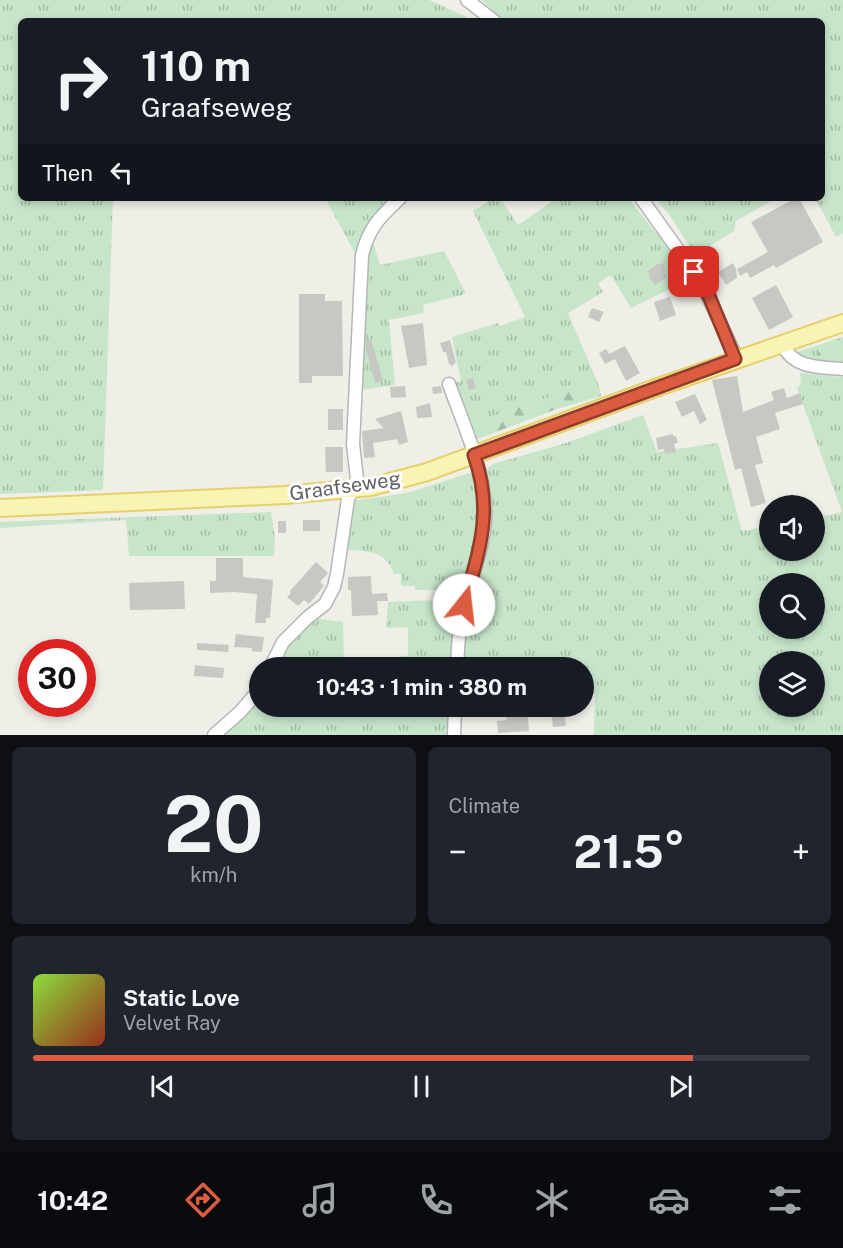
<!DOCTYPE html>
<html lang="en">
<head>
<meta charset="utf-8">
<style>
  :root { --surface:#171b24; --page:#20242c; --text:#f1f3f6; --muted:#9ea1a6; --line:#363941; --accent:#dc5c41 }
  body { margin:0; font-family:"Public Sans",sans-serif; background:var(--page); color:var(--text); height:100vh; display:flex; flex-direction:column; font-size:22px; white-space:nowrap }
  * { box-sizing:border-box; margin:0 }
  p { font-size:20px; color:var(--muted) }
  .icon { flex:none; width:33px; height:33px; fill:none; stroke:currentColor; stroke-width:2; stroke-linecap:round; stroke-linejoin:round }
  .map { position:relative; height:735px; overflow:hidden }
  .panel { display:flex; flex-direction:column; gap:12px; padding:12px; background:#0d0f14; flex:1 }
  .panel>* { flex:none }
  .banner { position:absolute; left:18px; top:18px; width:807px; height:183px; border-radius:9px; box-shadow:0 3px 9px #0003; background:#171b24; color:var(--text); overflow:hidden }
  .fabs { position:absolute; left:759px; top:495px; display:grid; gap:12px }
  .fabs a { display:grid; place-items:center; width:66px; height:66px; border-radius:50%; background:var(--surface); box-shadow:0 3px 9px #0003; font-size:30px }
  .speed { position:absolute; left:18px; top:639px; display:flex; gap:12px; font-size:30px; font-weight:700; text-align:center }
  .speed>* { display:grid; place-content:center; width:78px; height:78px; border-radius:50%; background:var(--surface); box-shadow:0 3px 9px #0003; line-height:1 }
  .speed .limit { border:9px solid #d22; background:#fff; color:#111 }
  .pin { position:absolute; display:grid; place-items:center; width:51px; height:51px; color:#fff; margin:-26px; border-radius:12px; box-shadow:0 3px 9px #0006 }
  .me { position:absolute; width:66px; margin:-33px; rotate:16deg; stroke-linejoin:round; filter:drop-shadow(0 0 4px #0008) }
  .turn { display:flex; align-items:center; gap:21px; height:126px; padding:0 24px; font-size:27px }
  .turn .icon { width:78px; height:78px; stroke-width:2.5 }
  .turn b { display:block; font-size:42px; line-height:51px }
  .then { display:flex; align-items:center; height:57px; padding:0 24px; background:#0003; gap:12px; font-size:22px }
  .big { font-size:45px; font-weight:700; line-height:1.1 }
  .panel .widget { flex:1; display:flex; flex-direction:column; justify-content:center; gap:9px; min-width:0; padding:0 21px; border-radius:9px; background:var(--page) }
  .panel .dial { align-items:center; gap:0 }
  .dial b { font-size:78px; line-height:1 }
  .song { display:flex; align-items:center; gap:18px }
  .cover { width:72px; height:72px; border-radius:9px; background:linear-gradient(135deg,hsl(90 70% 55%),hsl(10 70% 35%)) }
  .played { height:6px; border-radius:3px; background:linear-gradient(90deg,var(--accent) 85%,var(--line) 85%) }
  .keys { display:flex; justify-content:space-around; direction:ltr }
  .heat { display:flex; justify-content:space-between; align-items:center; font-size:33px; direction:ltr }
  .panel .tiles { flex:1; display:grid; gap:12px; grid-template-columns:1fr 1fr }
  .widget:last-child { grid-column:span 2 }
  .trip { position:absolute; left:249px; top:657px; width:345px; height:60px; border-radius:30px; background:var(--surface); box-shadow:0 3px 9px #0003; font-weight:700; line-height:60px; text-align:center }
  .tabs { display:flex; height:96px; justify-content:space-around; align-items:center; background:#090b0e; color:var(--muted) }
  .tabs .icon { width:42px; height:42px }
  .tabs .current { color:var(--accent) }
  .tabs b { font-size:27px; color:var(--text) }
  .map>svg:first-child { display:block }
  .grass { fill:url(#grass-tufts); fill-rule:evenodd }
  .forest { fill:url(#forest-firs) }
  .building { fill:#c8c8c2 }
  .lines { fill:none; stroke-linecap:round; stroke-linejoin:round }
  .minor-casing { stroke:#b4b6ba; stroke-width:15 }
  .major-casing { stroke:#e7d069; stroke-width:20 }
  .minor { stroke:#fff; stroke-width:12 }
  .major { stroke:#f9f4b3; stroke-width:16 }
  .route-casing { stroke:#8f3c2a; stroke-width:15 }
  .route { stroke:#dc5c41; stroke-width:10 }
  .labels { text-anchor:middle; stroke-width:6; stroke-linejoin:round; paint-order:stroke }
  .street-label { font-size:20px; fill:#5f6166; stroke:#fff }
</style>
</head>
<body>
<div class="map">
<svg width="843" height="735" viewBox="0 0 843 735">
  <defs>
    <pattern id="grass-tufts" width="24" height="20" patternUnits="userSpaceOnUse" patternTransform="scale(1.5)"><rect width="24" height="20" fill="#c6e5c9"/><path d="M3 7l-1-3M5 7V3M7 7l1-3M15 17l-1-3M17 17v-4M19 17l1-3" fill="none" stroke="#a4bda7"/></pattern>
    <pattern id="forest-firs" width="22" height="20" patternUnits="userSpaceOnUse" patternTransform="scale(1.5)"><rect width="22" height="20" fill="#c6e5c9"/><path d="M5 1l3.5 6h-7zM16 11l3.5 6h-7z" fill="#a4bda7"/></pattern>
  </defs>
  <rect width="100%" height="100%" fill="#efeee7"/>
  <g class="grass">
    <path d="M0,0H429L467,17L464,21H21V198H113L103,490L0,494Z"/>
    <path d="M482,0H843V233L836,237L815,198H822V21H503Z"/>
    <path d="M325,198H397C378,216 361,228 356,255Z"/>
    <path d="M494,198H500L518,225L557,198H628L677,259L690,279L631,308L611,275L598,283L603,292L568,313L599,386L562,393L466,425L452,384L461,381L452,337L498,323L500,326L525,317L473,211Z"/>
    <path d="M655,198H776L736,221L734,231L695,255L669,214Z"/>
    <path d="M372,238L380,265L444,251L466,294L423,305L424,313L389,320L395,385L360,390L365,266Z"/>
    <path d="M843,337V339L819,348L823,364L815,365L794,353Z"/>
    <path d="M800,373L843,377V735H594L595,693L584,692V668H461L468,605L489,533L485,470L493,464L566,443L643,415L657,452L718,443L742,531L769,526L770,550H814L815,518L842,512L797,388L801,384ZM770,584H814V628H770ZM770,662H814V706H770Z"/>
    <path d="M473,472L479,504L481,523L465,587L460,590H415V586H401V574H394C386,550 368,551 346,550L352,501L407,493Z"/>
    <path d="M271,512L275,539L274,556H129L126,520L0,528V522Z"/>
    <path d="M462,599L452,667H394V657L408,656V627L386,628L388,602Z"/>
    <path d="M313,618L343,622L344,667L275,668L284,647Z"/>
    <path d="M259,700L260,706L451,707L450,735H223Z"/>
  </g>
  <g class="forest">
    <path d="M843,339V367L823,364L817,354L820,348Z"/>
    <path d="M599,386L601,396L557,409L472,441L466,425L562,393Z"/>
  </g>
  <g class="building">
    <path d="M796,198H799L823,242L776,268L774,265L750,278L747,272L740,276L737,269L768,252L751,222Z"/>
    <path d="M665,263L664,267L666,271L664,272L667,277L655,285L648,276L650,275L648,271L658,264Z"/>
    <path d="M733,263L736,269L737,278L726,285L718,272Z"/>
    <path d="M776,285L793,317L769,330L752,298Z"/>
    <path d="M299,294H325V301H342L343,376H312V383H299Z"/>
    <path d="M670,297L676,315L660,321L654,302Z"/>
    <path d="M592,308L604,312L599,322L588,317Z"/>
    <path d="M423,323L427,365L409,368L401,326Z"/>
    <path d="M371,339L383,381L375,383L366,350V340Z"/>
    <path d="M450,340L456,362L452,366L449,364L446,352H443L440,343Z"/>
    <path d="M625,346L640,373L626,381L615,359L605,364L599,353L606,349L609,354Z"/>
    <path d="M737,376L743,412L774,400L771,392L784,388L787,398L800,393L803,404L775,413L780,429L756,437L763,463L755,465L766,503L751,507L741,468L735,470L712,380Z"/>
    <path d="M473,378L476,388L469,390L466,380Z"/>
    <path d="M405,386L406,397L391,398L390,387Z"/>
    <path d="M441,386L442,393L433,394L432,387Z"/>
    <path d="M695,394L707,420L700,424L694,411L682,417L675,402Z"/>
    <path d="M430,403L432,417L417,418L416,407Z"/>
    <rect x="328" y="409" width="15" height="21"/>
    <path d="M401,411L408,442L399,445L397,439L373,443L375,457L364,458L362,431L384,428L375,419Z"/>
    <path d="M673,434V436H676L678,443L674,444L676,452L665,454L664,449L658,450L656,438Z"/>
    <path d="M325,447H343V472H326Z"/>
    <rect x="303" y="520" width="17" height="11"/>
    <rect x="278" y="521" width="8" height="12"/>
    <path d="M216,558H243V577L273,580L270,618H266V623H255L257,594L234,592L210,593V581H216Z"/>
    <path d="M316,562L328,573L320,582L324,586L309,604L304,600L298,606L287,597L291,593L290,591Z"/>
    <path d="M371,576L372,594L387,593L388,601H377L378,615L352,616L351,590H348V577Z"/>
    <path d="M184,581L185,609L130,610L129,583Z"/>
    <path d="M236,634L264,637L262,652L252,651V648L234,647Z"/>
    <path d="M197,643L229,645L228,652L197,650Z"/>
    <path d="M417,660L418,668H406V661Z"/>
    <path d="M195,665L224,668L223,678L194,676Z"/>
    <path d="M505,706H527L529,731L498,733L497,721L507,720Z"/>
    <path d="M550,706H563L566,726L553,727Z"/>
  </g>
  <g class="lines">
    <g class="minor-casing">
      <g id="minor">
        <path d="M467,0L494,21"/>
        <path d="M641,198L701,282L733,350L735,359"/>
        <path d="M782,344C794,369 819,367 843,369"/>
        <path d="M449,384C464,427 486,471 485,518C484,547 472,575 465,603C459,624 458,646 457,668"/>
        <path d="M270,668L283,642L307,618L325,604L334,587L337,574L348,499L357,479L353,444L362,255C369,227 380,217 400,198"/>
        <path d="M214,735L240,712L260,689"/>
        <path d="M454,735L455,706"/>
      </g>
    </g>
    <g class="major-casing">
      <path id="major" d="M0,508L285,495L371,487L427,472L661,386L843,323"/>
    </g>
    <use href="#minor" class="minor"/>
    <use href="#major" class="major"/>
  </g>
  <g class="lines">
    <g class="route-casing">
      <path id="route" d="M464,605C479,550 494,512 474,455L735,359L709,296L694,272"/>
    </g>
    <use href="#route" class="route"/>
  </g>
  <g class="labels">
    <g class="street-label">
      <text transform="translate(345 486) rotate(-8)" y="7">Graafseweg</text>
    </g>
  </g>
</svg>
<div class="fabs">
<a><svg class="icon" aria-label="sound" viewBox="0 0 24 24"><path d="M4 9h4l5-4v14l-5-4H4zM17 9q2 3 0 6"/></svg></a>
<a><svg class="icon" aria-label="search" viewBox="0 0 24 24"><circle cx="10" cy="10" r="6"/><path d="M15 15l6 6"/></svg></a>
<a><svg class="icon" aria-label="layers" viewBox="0 0 24 24"><path d="M12 4l9 5-9 5-9-5zM3 14l9 5 9-5"/></svg></a>
</div>
<div class="speed"><div class="limit">30</div></div>
<div class="pin" style="left:694px;top:272px;background:#d93025"><svg class="icon" aria-label="arrive" viewBox="0 0 24 24"><path d="M6 21V4h12l-3 4 3 4H6"/></svg></div>
<svg class="me" style="left:464px;top:605px" viewBox="-20 -20 40 40"><circle r="19" fill="#fff"/><path d="M0-13L10 11 0 6-10 11z" fill="#dc5c41"/></svg>
<div class="trip">10:43 · 1 min · 380 m</div>
<div class="banner">
<div class="turn"><svg class="icon" aria-label="right" viewBox="0 0 24 24"><path d="M7 20v-9h11M14 6l5 5-5 5"/></svg><div><b>110 m</b>Graafseweg</div></div>
<div class="then">Then<svg class="icon" aria-label="left" viewBox="0 0 24 24"><path d="M17 20v-9H6M10 6l-5 5 5 5"/></svg></div>
</div>
</div>
<section class="panel">
<div class="tiles">
<div class="widget dial"><b>20</b><p>km/h</p></div>
<div class="widget"><p>Climate</p>
<div class="heat"><a>−</a><b class="big">21.5°</b><a>+</a></div>
</div>
<div class="widget">
<div class="song"><i class="cover"></i><div><b>Static Love</b><p>Velvet Ray</p></div></div>
<div class="played"></div>
<div class="keys"><svg class="icon" aria-label="previous" viewBox="0 0 24 24"><path d="M18 5L8 12l10 7zM5 5v14"/></svg><svg class="icon" aria-label="pause" viewBox="0 0 24 24"><path d="M8 5v14M16 5v14"/></svg><svg class="icon" aria-label="next" viewBox="0 0 24 24"><path d="M6 5l10 7-10 7zM19 5v14"/></svg></div>
</div>
</div>
</section>
<nav class="tabs">
<b>10:42</b>
<svg class="icon current" aria-label="directions" viewBox="0 0 24 24"><path d="M12 3l9 9-9 9-9-9zM9 14v-3h6M13 9l2 2-2 2"/></svg>
<svg class="icon" aria-label="music" viewBox="0 0 24 24"><path d="M9 18V5l10-2v13"/><circle cx="6" cy="18" r="3"/><circle cx="16" cy="16" r="3"/></svg>
<svg class="icon" aria-label="phone" viewBox="0 0 24 24"><path d="M5 4h4l2 5-3 2q2 4 5 5l2-3 5 2v4C11 20 4 13 5 4z"/></svg>
<svg class="icon" aria-label="climate" viewBox="0 0 24 24"><path d="M12 3v18M4 7l16 10M4 17L20 7"/></svg>
<svg class="icon" aria-label="car" viewBox="0 0 24 24"><path d="M5 17H2v-5l4-1 3-4h7l3 4 3 1v5h-3M9 17h6M6 11h13"/><circle cx="7" cy="17" r="2"/><circle cx="17" cy="17" r="2"/></svg>
<svg class="icon" aria-label="filters" viewBox="0 0 24 24"><path d="M4 7h16M4 17h16"/><circle cx="9" cy="7" r="2"/><circle cx="15" cy="17" r="2"/></svg>
</nav>
</body>
</html>
